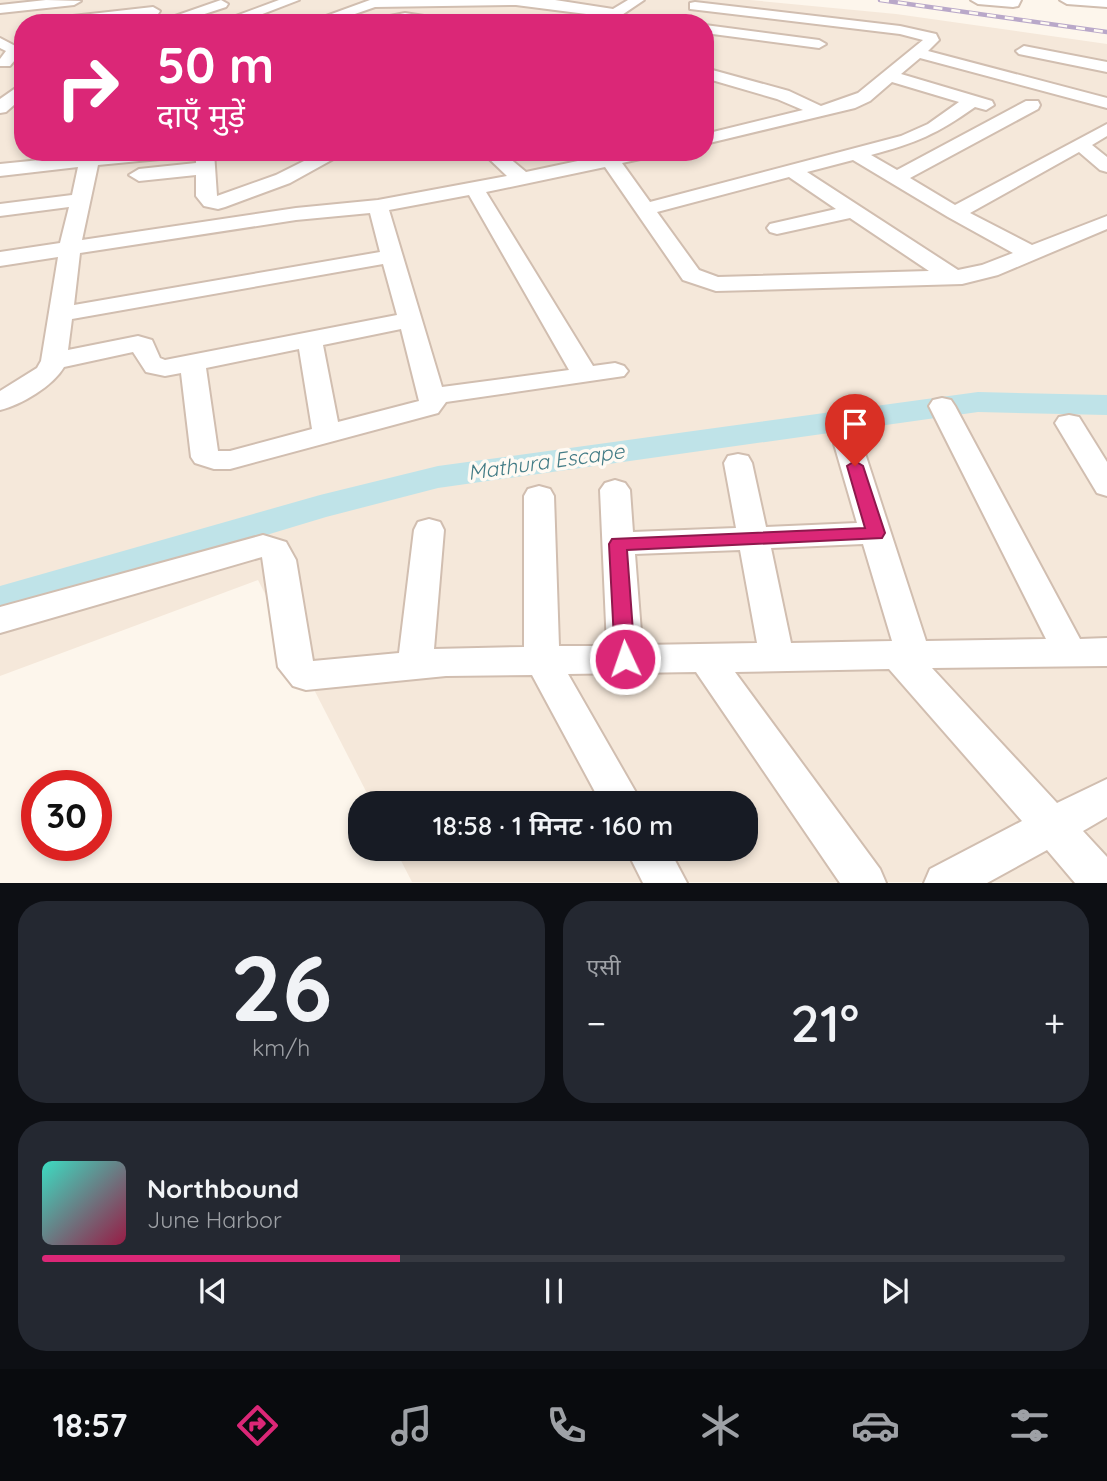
<!DOCTYPE html>
<html lang="hi">
<head>
<meta charset="utf-8">
<style>
  :root { --surface:#171b24; --page:#242831; --text:#f1f3f6; --muted:#9ea1a6; --line:#363941; --accent:#db2777 }
  body { margin:0; font-family:Quicksand,"Noto Sans Devanagari",sans-serif; background:var(--page); color:var(--text); height:100vh; display:flex; flex-direction:column; font-size:26px; white-space:nowrap }
  * { box-sizing:border-box; margin:0 }
  p { font-size:23px; color:var(--muted) }
  .icon { flex:none; width:38px; height:38px; fill:none; stroke:currentColor; stroke-width:2; stroke-linecap:round; stroke-linejoin:round }
  .map { position:relative; height:883px; overflow:hidden }
  .details { display:flex; flex-direction:column; gap:18px; padding:18px; background:#0d0f14; flex:1 }
  .details>* { flex:none }
  .hud { position:absolute; left:14px; top:14px; width:700px; height:147px; border-radius:28px; box-shadow:0 4px 10px #0003; background:#db2777; color:#fff; overflow:hidden }
  .speed { position:absolute; left:21px; top:770px; display:flex; gap:14px; font-size:35px; font-weight:700; text-align:center }
  .speed>* { display:grid; place-content:center; width:91px; height:91px; border-radius:50%; background:var(--surface); box-shadow:0 4px 10px #0003; line-height:1 }
  .speed .limit { border:10px solid #d22; background:#fff; color:#111 }
  .pin { position:absolute; display:grid; place-items:center; width:60px; height:60px; color:#fff; margin:-72px -30px; border-radius:50% 50% 50% 0; rotate:-45deg; box-shadow:0 0 7px #0007 }
  .pin .icon { rotate:45deg }
  .me { position:absolute; width:77px; margin:-38px; rotate:357deg; stroke-linejoin:round; filter:drop-shadow(0 0 5px #0008) }
  .turn { display:flex; align-items:center; gap:24px; height:147px; padding:0 28px; font-size:32px }
  .turn .icon { width:91px; height:91px; stroke-width:2.5 }
  .turn b { display:block; font-size:49px; line-height:60px }
  .big { font-size:52px; font-weight:600; line-height:1.1 }
  .details .card { flex:1; display:flex; flex-direction:column; justify-content:center; gap:10px; min-width:0; padding:0 24px; border-radius:28px; background:var(--page) }
  .details .dial { align-items:center; gap:0 }
  .dial b { font-size:91px; line-height:1 }
  .song { display:flex; align-items:center; gap:21px }
  .cover { width:84px; height:84px; border-radius:10px; background:linear-gradient(135deg,hsl(170 70% 55%),hsl(340 70% 35%)) }
  .played { height:7px; border-radius:4px; background:linear-gradient(90deg,var(--accent) 35%,var(--line) 35%) }
  .keys { display:flex; justify-content:space-around; direction:ltr }
  .heat { display:flex; justify-content:space-between; align-items:center; font-size:38px; direction:ltr }
  .details .tiles { flex:1; display:grid; gap:18px; grid-template-columns:1fr 1fr }
  .card:last-child { grid-column:span 2 }
  .trip { position:absolute; left:348px; top:791px; width:410px; height:70px; border-radius:28px; background:var(--surface); box-shadow:0 4px 10px #0003; font-weight:600; line-height:70px; text-align:center }
  .dock { display:flex; height:112px; justify-content:space-around; align-items:center; background:#090b0e; color:var(--muted) }
  .dock .icon { width:49px; height:49px }
  .dock .active { color:var(--accent) }
  .dock b { font-size:32px; color:var(--text) }
  .map>svg:first-child { display:block }
  .residential { fill:#f5e8da; fill-rule:evenodd }
  .lines { fill:none; stroke-linecap:round; stroke-linejoin:round }
  .river { fill:#bfe3e8; fill-rule:evenodd }
  .minor-casing { stroke:#d1beb0; stroke-width:4 }
  .minor { fill:#fff; fill-rule:evenodd }
  .rail-casing { stroke:#b9a8c9; stroke-width:4.5 }
  .rail { stroke:#fffaf3; stroke-width:2.5; stroke-dasharray:9; stroke-linecap:butt }
  .route { fill:#db2777; stroke:#8e194d; stroke-width:2 }
  .labels { text-anchor:middle; stroke-width:7; stroke-linejoin:round; paint-order:stroke }
  .water-label { font-size:21px; font-style:italic; fill:#437c86; stroke:#fffaf3 }
</style>
</head>
<body>
<div class="map">
<svg width="1107" height="883" viewBox="0 0 1107 883">
  <rect width="100%" height="100%" fill="#fdf6ec"/>
  <path class="residential" d="M0,0H750L896,14L1107,44V882H412L395,849H746V803H372L258,580L0,676ZM23,23H705V152H23Z"/>
  <g class="lines">
    <path class="river" d="M978,392L1107,395V415L978,412L438,488L326,517L0,616V586L320,495L438,466Z"/>
    <g class="minor-casing">
      <g id="minor">
        <path d="M46,0L81,1L74,5L0,13V5Z"/>
        <path d="M221,0L228,4L226,7L177,23H155Z"/>
        <path d="M279,0H299L239,23H217Z"/>
        <path d="M370,0H555L613,9L628,0H644L610,23H593L602,16L516,5L375,7L329,23H307Z"/>
        <path d="M971,0H1021L1018,6L1013,7L978,4Z"/>
        <path d="M1060,0H1107V7L1067,4Z"/>
        <path d="M695,2L900,26L936,34L939,40L928,51L1107,98V108L920,58L901,74L992,101L994,105L986,110L975,107C937,134 916,143 871,155L897,170L1026,101H1038L1040,105L1038,109L910,178L955,205L1107,124V136L1092,145L1107,157V172L1100,170L1079,152L970,213L1032,245L1107,216V229L998,275L962,284L716,291L683,280L605,167L486,192L593,366L615,363L624,366L628,371L624,376L446,402L438,413L230,469H214L195,463L191,457L181,373L165,376L146,372L133,352L64,367C53,386 21,405 0,410V391L37,368L41,361L58,257L0,266V252L60,243L69,207L0,216V204L72,195L78,167L0,176V164L81,156L82,152H179L170,158L98,165L82,240L296,208L378,200L507,176L482,152H502L526,172L620,152H656L654,156L622,163L650,202L901,136L928,124L959,102L892,82L870,101L855,108L705,144V134L803,110L777,99L705,78V68L789,91L821,106L858,93L923,40L900,34L690,9V3ZM853,160L948,217L1013,253L982,265L958,270L807,172ZM789,177L836,209L770,224L767,228L770,232L777,234L850,218L929,271L718,277L699,270L657,212ZM469,195L569,370L442,387L389,210ZM370,213L380,252L74,305L80,253L296,220ZM383,264L397,315L165,360L160,358L152,340L138,336L68,350L72,319ZM401,329L419,401L338,422L323,345ZM299,349L312,429L230,451H218L206,368Z"/>
        <path d="M153,7L160,11L158,14L86,23H39L46,19Z"/>
        <path d="M405,13L443,19L450,23H375L385,17Z"/>
        <path d="M705,25L819,40L826,44L819,48L705,33Z"/>
        <path d="M0,38L23,50L10,66H0V59L6,51L0,48Z"/>
        <path d="M1024,46L1107,62V72L1019,54L1016,51Z"/>
        <path d="M23,83V97L6,112L0,113V99Z"/>
        <path d="M196,152H214L217,196L276,175L322,152H346L290,183L225,207L218,209L204,206L196,196V175L139,181L129,175L139,169L196,163Z"/>
        <path d="M942,398L951,400L955,406L1080,639L1107,638V666L932,668L1057,803L1107,779V817L1083,831L1107,857V883H1075L1047,850L987,883H924L930,869L1022,821L889,669L735,672L880,869L886,883H840L696,672L568,674L642,803H601L532,675L446,676L306,690L293,686L278,667L262,557L0,633V607L263,535L286,542L296,560L313,661L399,653L414,530L418,522L429,519L440,522L444,530L434,649L524,647V496L528,489L539,486L550,489L554,496L559,646H607L600,490L605,483L615,480L625,483L630,490L633,532L736,528L724,463L728,456L738,454L748,456L752,463L766,527L857,523L834,444L838,438L848,435L858,438L862,444L926,641L1046,639L929,406L933,400ZM863,544L892,641L791,643L771,548ZM740,550L757,643L642,645L635,554Z"/>
        <path d="M1069,415L1079,417L1107,462V496L1097,493L1055,423L1059,417Z"/>
        <path d="M626,849H669L687,883H643Z"/>
      </g>
    </g>
    <use href="#minor" class="minor"/>
    <g class="rail-casing">
      <path id="rail" d="M880,0L1107,32"/>
    </g>
    <use href="#rail" class="rail"/>
  </g>
  <path class="route" d="M855,461L863,466L885,533L882,538L627,550L635,659L632,664L625,667L618,664L615,659L609,544L612,539L865,528L847,466Z"/>
  <g class="labels">
    <g class="water-label">
      <text transform="translate(546 462) rotate(-8)" y="7">Mathura Escape</text>
    </g>
  </g>
</svg>
<div class="speed"><div class="limit">30</div></div>
<div class="pin" style="left:855px;top:466px;background:#d93025"><svg class="icon" aria-label="arrive" viewBox="0 0 24 24"><path d="M6 21V4h12l-3 4 3 4H6"/></svg></div>
<svg class="me" style="left:625px;top:659px" viewBox="-20 -20 40 40"><circle r="17" fill="#db2777" stroke="#fff" stroke-width="3"/><path d="M0-11L8 9 0 5-8 9z" fill="#fff"/></svg>
<div class="trip">18:58 · 1 मिनट · 160 m</div>
<div class="hud">
<div class="turn"><svg class="icon" aria-label="right" viewBox="0 0 24 24"><path d="M7 20v-9h11M14 6l5 5-5 5"/></svg><div><b>50 m</b>दाएँ मुड़ें</div></div>
</div>
</div>
<section class="details">
<div class="tiles">
<div class="card dial"><b>26</b><p>km/h</p></div>
<div class="card"><p>एसी</p>
<div class="heat"><a>−</a><b class="big">21°</b><a>+</a></div>
</div>
<div class="card">
<div class="song"><i class="cover"></i><div><b>Northbound</b><p>June Harbor</p></div></div>
<div class="played"></div>
<div class="keys"><svg class="icon" aria-label="previous" viewBox="0 0 24 24"><path d="M18 5L8 12l10 7zM5 5v14"/></svg><svg class="icon" aria-label="pause" viewBox="0 0 24 24"><path d="M8 5v14M16 5v14"/></svg><svg class="icon" aria-label="next" viewBox="0 0 24 24"><path d="M6 5l10 7-10 7zM19 5v14"/></svg></div>
</div>
</div>
</section>
<nav class="dock">
<b>18:57</b>
<svg class="icon active" aria-label="directions" viewBox="0 0 24 24"><path d="M12 3l9 9-9 9-9-9zM9 14v-3h6M13 9l2 2-2 2"/></svg>
<svg class="icon" aria-label="music" viewBox="0 0 24 24"><path d="M9 18V5l10-2v13"/><circle cx="6" cy="18" r="3"/><circle cx="16" cy="16" r="3"/></svg>
<svg class="icon" aria-label="phone" viewBox="0 0 24 24"><path d="M5 4h4l2 5-3 2q2 4 5 5l2-3 5 2v4C11 20 4 13 5 4z"/></svg>
<svg class="icon" aria-label="climate" viewBox="0 0 24 24"><path d="M12 3v18M4 7l16 10M4 17L20 7"/></svg>
<svg class="icon" aria-label="car" viewBox="0 0 24 24"><path d="M5 17H2v-5l4-1 3-4h7l3 4 3 1v5h-3M9 17h6M6 11h13"/><circle cx="7" cy="17" r="2"/><circle cx="17" cy="17" r="2"/></svg>
<svg class="icon" aria-label="filters" viewBox="0 0 24 24"><path d="M4 7h16M4 17h16"/><circle cx="9" cy="7" r="2"/><circle cx="15" cy="17" r="2"/></svg>
</nav>
</body>
</html>
